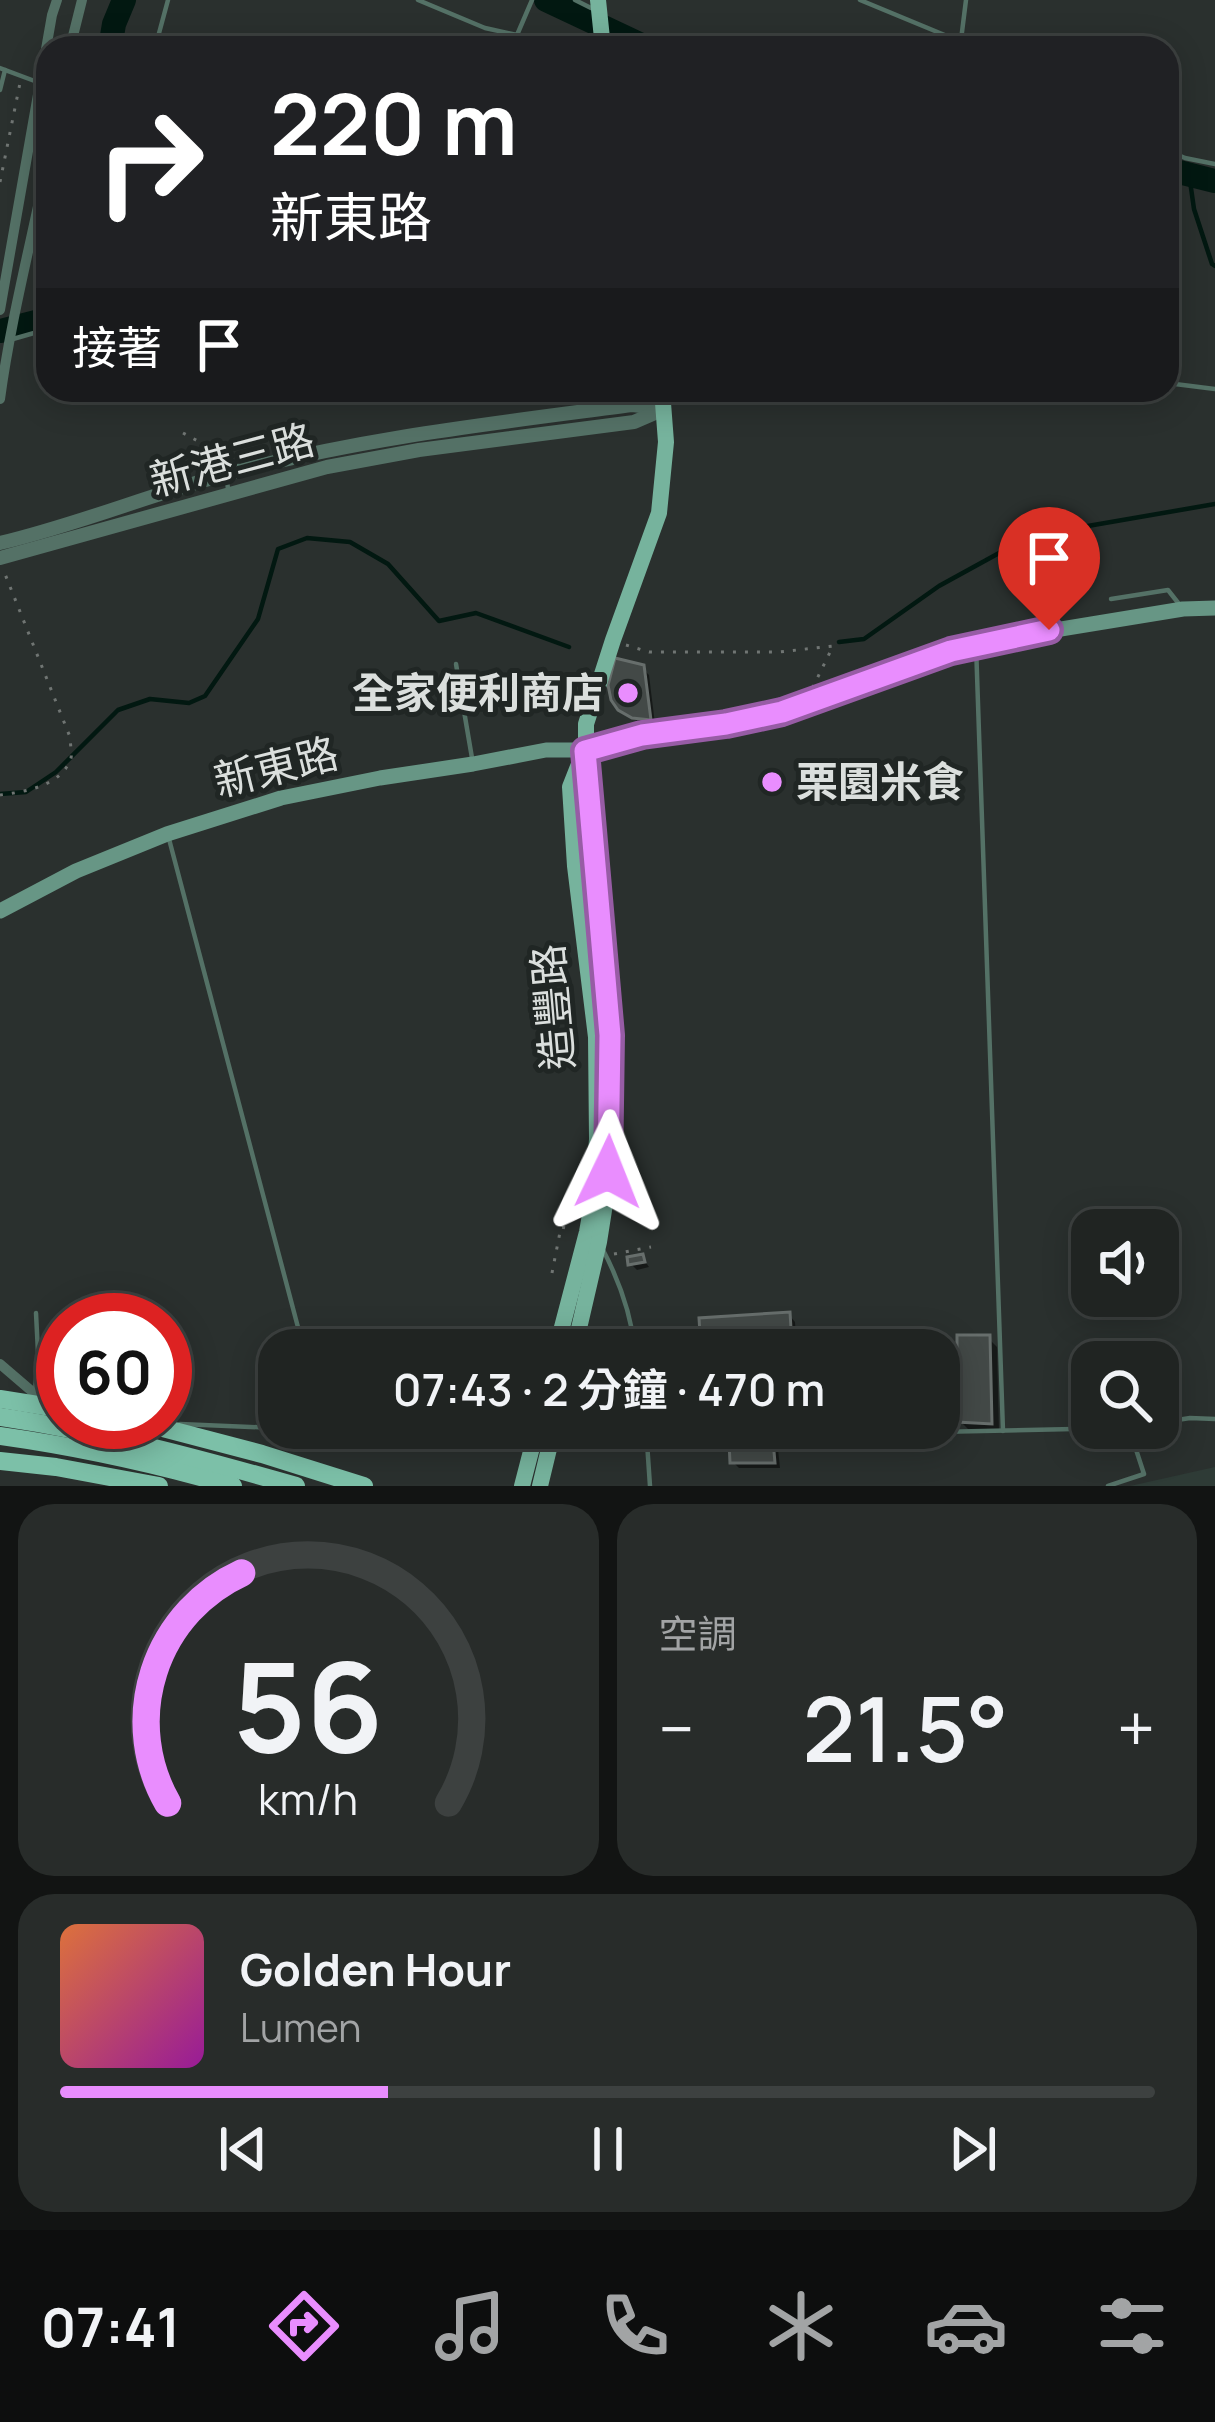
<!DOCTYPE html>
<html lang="zh-TW">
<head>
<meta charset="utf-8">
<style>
  :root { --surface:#202422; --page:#282c2a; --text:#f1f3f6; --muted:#a2a4a5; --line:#3d4140; --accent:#e98dfe }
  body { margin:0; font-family:Manrope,"Noto Sans TC",sans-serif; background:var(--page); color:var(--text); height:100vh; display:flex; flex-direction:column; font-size:45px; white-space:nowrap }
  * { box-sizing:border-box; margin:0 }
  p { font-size:39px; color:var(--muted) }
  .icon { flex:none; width:66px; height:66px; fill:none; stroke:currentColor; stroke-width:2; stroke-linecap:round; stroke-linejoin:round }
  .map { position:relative; height:1486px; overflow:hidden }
  .details { display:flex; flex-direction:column; gap:18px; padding:18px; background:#121413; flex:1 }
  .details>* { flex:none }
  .banner { position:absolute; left:36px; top:36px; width:1143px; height:366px; border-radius:36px; box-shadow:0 6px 30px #0003,0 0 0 3px var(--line); background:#202124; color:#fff; overflow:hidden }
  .fabs { position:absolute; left:1071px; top:1209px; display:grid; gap:24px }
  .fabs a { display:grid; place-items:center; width:108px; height:108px; border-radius:24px; background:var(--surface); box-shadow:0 6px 30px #0003,0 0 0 3px var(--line); font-size:60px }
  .speed { position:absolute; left:36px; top:1293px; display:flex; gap:24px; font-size:60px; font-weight:700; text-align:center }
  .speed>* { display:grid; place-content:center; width:156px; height:156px; border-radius:50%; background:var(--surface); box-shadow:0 6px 30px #0003,0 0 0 3px var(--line); line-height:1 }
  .speed .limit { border:18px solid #d22; background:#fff; color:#111 }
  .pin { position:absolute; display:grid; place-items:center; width:102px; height:102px; color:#fff; margin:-123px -51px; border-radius:50% 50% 50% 0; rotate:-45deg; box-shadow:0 0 12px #0007 }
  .pin .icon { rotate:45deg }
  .me { position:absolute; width:132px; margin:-66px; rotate:2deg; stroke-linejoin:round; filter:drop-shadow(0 0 9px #0008) }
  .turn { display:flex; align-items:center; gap:42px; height:252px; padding:0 36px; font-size:54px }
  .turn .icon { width:156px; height:156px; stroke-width:2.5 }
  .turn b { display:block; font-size:84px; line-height:102px }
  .then { display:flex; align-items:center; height:114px; padding:0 36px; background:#0003; gap:24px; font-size:45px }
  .big { font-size:90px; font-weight:600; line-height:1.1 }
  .details .tile { flex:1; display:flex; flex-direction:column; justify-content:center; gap:18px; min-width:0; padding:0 42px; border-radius:36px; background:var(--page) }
  .details .dial { align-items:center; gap:0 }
  .dial svg { height:312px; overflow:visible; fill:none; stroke:var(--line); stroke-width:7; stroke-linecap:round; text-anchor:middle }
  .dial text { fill:var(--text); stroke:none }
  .song { display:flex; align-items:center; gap:36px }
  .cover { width:144px; height:144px; border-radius:18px; background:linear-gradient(135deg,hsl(20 70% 55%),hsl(300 70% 35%)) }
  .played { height:12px; border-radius:6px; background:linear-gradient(90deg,var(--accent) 30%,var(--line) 30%) }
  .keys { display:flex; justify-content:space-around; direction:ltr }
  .heat { display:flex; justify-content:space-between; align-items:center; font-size:66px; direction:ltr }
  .details .tiles { flex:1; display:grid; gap:18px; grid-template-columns:1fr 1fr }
  .tile:last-child { grid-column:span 2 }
  .trip { position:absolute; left:258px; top:1329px; width:702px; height:120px; border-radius:36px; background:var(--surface); box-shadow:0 6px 30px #0003,0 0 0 3px var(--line); font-weight:600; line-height:120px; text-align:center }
  .tab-bar { display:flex; height:192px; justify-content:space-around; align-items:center; background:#0d0e0e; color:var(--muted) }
  .tab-bar .icon { width:84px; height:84px }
  .tab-bar .on { color:var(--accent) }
  .tab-bar b { font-size:54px; color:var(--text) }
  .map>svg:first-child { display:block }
  .built { fill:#2e3b36 }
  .shadow { fill:#0007 }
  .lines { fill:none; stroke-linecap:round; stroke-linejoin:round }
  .stream { stroke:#021811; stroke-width:4.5 }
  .river { stroke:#021811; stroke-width:24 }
  .building { fill:#434947; stroke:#676e6c; stroke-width:3 }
  .path { stroke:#707573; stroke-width:3; stroke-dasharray:3 9; stroke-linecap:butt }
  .service { stroke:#547166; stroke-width:4.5 }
  .minor { stroke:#547166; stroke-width:10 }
  .tertiary { stroke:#547166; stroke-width:14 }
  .secondary { stroke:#679685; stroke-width:15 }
  .primary { stroke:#76b39d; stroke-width:16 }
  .trunk { stroke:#7cc0a8; stroke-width:18 }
  .primary-bridge { stroke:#76b39d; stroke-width:16 }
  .trunk-bridge { stroke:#7cc0a8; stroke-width:18 }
  .route-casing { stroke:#975ca5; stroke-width:30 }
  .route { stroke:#e98dfe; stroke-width:21 }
  .poi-dot { fill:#e98dfe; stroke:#202624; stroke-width:4.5 }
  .labels { text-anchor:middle; stroke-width:10; stroke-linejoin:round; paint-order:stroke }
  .street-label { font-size:42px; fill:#dbdfdd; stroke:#202624 }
  .poi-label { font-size:42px; font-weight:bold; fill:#dbdfdd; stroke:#202624; text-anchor:end }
</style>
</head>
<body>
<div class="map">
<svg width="1215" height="1486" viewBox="0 0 1215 1486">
  <rect width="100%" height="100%" fill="#2a302e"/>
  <path class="built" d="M1215,1467V1486H1130Z"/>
  <g class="shadow">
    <path d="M642,668L649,675L655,724L641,723L628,716Z"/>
    <path d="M642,1257L649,1267L637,1270L631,1264Z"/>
    <path d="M789,1315L795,1322L797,1350L704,1349Z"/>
    <path d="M988,1338L997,1347L999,1431L969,1430L960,1421Z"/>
    <path d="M772,1443L778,1449L780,1468H739L733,1462Z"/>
  </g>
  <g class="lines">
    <g class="stream">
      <path d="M1189,174L1194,209L1212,264L1215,266"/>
      <path d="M839,642L864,639L939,586L1030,536L1215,504"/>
      <path d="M0,794L26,792L56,772L118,710L150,699L189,703L205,696L258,619L278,549L307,538L350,542L388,564L439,621L476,613L569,647"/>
    </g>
    <g class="river">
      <path d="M546,0L648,48"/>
      <path d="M110,48L114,24L124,0"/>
      <path d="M1167,169L1215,181"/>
      <path d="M0,331L40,321L48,315"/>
    </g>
  </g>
  <g class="building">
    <path d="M615,658L644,665L651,720L632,718L618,710L611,700L608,685Z"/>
    <path d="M643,1254L645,1262L628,1265L627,1257Z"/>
    <path d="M790,1312L792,1345L701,1350L699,1318Z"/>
    <path d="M957,1335H990L992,1424L957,1422Z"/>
    <path d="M773,1440L775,1463H730L729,1441Z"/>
  </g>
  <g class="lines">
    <g class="path">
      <path d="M0,182L20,83"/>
      <path d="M183,433L218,452"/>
      <path d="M626,645L649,652H779L833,646L813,687"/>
      <path d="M0,795C24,792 62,786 71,758C72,755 70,740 70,737L3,569"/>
      <path d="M614,1254L651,1247"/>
      <path d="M552,1273L561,1227L572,1229"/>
      <path d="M828,1350L866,1348"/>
    </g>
    <g class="service">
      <path d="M418,0L485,28L517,35L532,0"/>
      <path d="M575,0L591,8"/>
      <path d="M860,0L976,48"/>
      <path d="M961,40L966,0"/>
      <path d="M155,48L168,0"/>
      <path d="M0,68L40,83"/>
      <path d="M0,90L5,70"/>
      <path d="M1167,150L1185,158L1215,164"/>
      <path d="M13,339L48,329"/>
      <path d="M1167,383L1215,389"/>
      <path d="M224,457L228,489"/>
      <path d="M1111,599L1168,590L1179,604"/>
      <path d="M976,645L1003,1431"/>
      <path d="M456,664L472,758"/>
      <path d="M169,839L304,1350"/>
      <path d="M602,1248C619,1280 631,1313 635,1350"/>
      <path d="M35,1392L38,1353L36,1313"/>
      <path d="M1158,1423L1190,1418L1215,1419"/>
      <path d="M180,1424L513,1438"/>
      <path d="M646,1428L650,1486"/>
      <path d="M559,1440L647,1443L794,1435L1120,1428"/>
      <path d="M1108,1486L1144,1474L1129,1428"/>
    </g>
    <g class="minor">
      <path d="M70,48L82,0"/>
      <path d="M0,310L52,15L57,0"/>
      <path d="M0,399C11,318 32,239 48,159"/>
      <path d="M0,1364L63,1418"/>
    </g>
    <g class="tertiary">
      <path d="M0,543C77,525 151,494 227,474C360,438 496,423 632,405L659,408"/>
      <path d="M0,558L327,467L419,450L634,422L664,409"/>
    </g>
    <path class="secondary" d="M0,911L76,871L167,834L281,798L380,778L473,764L546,750H585L642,735L726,724L782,712L976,643L1183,609L1215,608"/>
    <g class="primary">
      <path d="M598,0L603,48"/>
      <path d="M556,1350L587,1232L592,1204L597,1139L596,1037L575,866L570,787L581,759"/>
      <path d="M574,1350L599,1242L605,1204L609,1139L610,1035L586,786V724L613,640L659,513L666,442L662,390"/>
    </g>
    <g class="trunk">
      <path d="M0,1436C79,1447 156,1464 233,1486"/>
      <path d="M0,1461L56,1467L159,1486"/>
    </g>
    <g class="primary-bridge">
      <path d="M522,1486L537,1428"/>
      <path d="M540,1486L554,1428"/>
    </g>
    <g class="trunk-bridge">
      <path d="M0,1399L63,1409"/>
      <path d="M0,1417C101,1432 198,1458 296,1486"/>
      <path d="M140,1422L262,1454L364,1486"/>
    </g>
  </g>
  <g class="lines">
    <g class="route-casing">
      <path id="route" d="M608,1172L610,1035L585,751L642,735L726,724L782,712L951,651L1049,630"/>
    </g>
    <use href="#route" class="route"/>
  </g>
  <g class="poi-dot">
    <circle cx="628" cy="693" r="12"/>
    <circle cx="772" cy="782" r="12"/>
  </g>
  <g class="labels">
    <g class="street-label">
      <text transform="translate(232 460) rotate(-15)" y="15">新港三路</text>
      <text transform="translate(276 767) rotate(-14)" y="15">新東路</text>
      <text transform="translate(553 1007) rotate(-95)" y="15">造豐路</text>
    </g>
    <g class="poi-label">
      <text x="604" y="708">全家便利商店</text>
      <text x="796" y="797" text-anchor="start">栗園米食</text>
    </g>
  </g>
</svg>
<div class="fabs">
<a><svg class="icon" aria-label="sound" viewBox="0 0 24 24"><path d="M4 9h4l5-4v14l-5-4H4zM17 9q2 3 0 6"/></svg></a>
<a><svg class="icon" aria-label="search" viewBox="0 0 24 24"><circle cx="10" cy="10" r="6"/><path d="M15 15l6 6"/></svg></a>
</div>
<div class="speed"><div class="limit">60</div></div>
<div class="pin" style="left:1049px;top:630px;background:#d93025"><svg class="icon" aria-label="arrive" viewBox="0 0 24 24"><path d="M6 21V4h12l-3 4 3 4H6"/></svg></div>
<svg class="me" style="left:608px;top:1172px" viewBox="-20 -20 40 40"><path d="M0-17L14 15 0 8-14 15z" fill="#e98dfe" stroke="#fff" stroke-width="4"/></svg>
<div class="trip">07:43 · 2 分鐘 · 470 m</div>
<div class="banner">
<div class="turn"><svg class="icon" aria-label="right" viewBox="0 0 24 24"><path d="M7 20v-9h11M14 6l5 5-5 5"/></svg><div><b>220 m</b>新東路</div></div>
<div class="then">接著<svg class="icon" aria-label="arrive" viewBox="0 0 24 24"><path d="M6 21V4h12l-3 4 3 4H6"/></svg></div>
</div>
</div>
<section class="details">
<div class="tiles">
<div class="tile dial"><svg viewBox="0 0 100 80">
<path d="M14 69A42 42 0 1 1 86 69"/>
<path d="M14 69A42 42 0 0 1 33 10" stroke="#e98dfe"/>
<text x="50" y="56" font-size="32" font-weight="700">56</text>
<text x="50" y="72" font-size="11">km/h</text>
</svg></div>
<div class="tile"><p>空調</p>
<div class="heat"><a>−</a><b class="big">21.5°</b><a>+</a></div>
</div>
<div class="tile">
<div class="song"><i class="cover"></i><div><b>Golden Hour</b><p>Lumen</p></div></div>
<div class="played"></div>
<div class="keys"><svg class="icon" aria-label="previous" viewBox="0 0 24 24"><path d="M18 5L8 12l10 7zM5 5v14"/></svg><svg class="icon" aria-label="pause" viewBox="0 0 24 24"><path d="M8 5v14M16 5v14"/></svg><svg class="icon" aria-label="next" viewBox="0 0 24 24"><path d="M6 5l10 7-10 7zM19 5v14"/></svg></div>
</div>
</div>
</section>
<nav class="tab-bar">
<b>07:41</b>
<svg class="icon on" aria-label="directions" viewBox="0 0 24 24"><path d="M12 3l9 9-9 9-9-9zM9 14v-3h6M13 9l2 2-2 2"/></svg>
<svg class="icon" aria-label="music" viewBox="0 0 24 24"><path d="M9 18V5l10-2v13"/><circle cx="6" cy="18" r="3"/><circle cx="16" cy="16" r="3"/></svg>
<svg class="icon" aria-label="phone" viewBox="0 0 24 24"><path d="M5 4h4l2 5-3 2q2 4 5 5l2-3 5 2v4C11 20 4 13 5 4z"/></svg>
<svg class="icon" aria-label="climate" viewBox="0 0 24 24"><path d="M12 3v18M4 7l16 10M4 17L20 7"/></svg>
<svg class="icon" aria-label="car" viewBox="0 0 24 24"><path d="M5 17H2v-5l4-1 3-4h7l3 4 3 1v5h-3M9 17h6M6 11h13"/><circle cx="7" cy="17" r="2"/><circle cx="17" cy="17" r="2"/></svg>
<svg class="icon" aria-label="filters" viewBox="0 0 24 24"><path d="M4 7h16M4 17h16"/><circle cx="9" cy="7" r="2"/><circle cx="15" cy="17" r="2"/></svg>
</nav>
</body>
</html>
